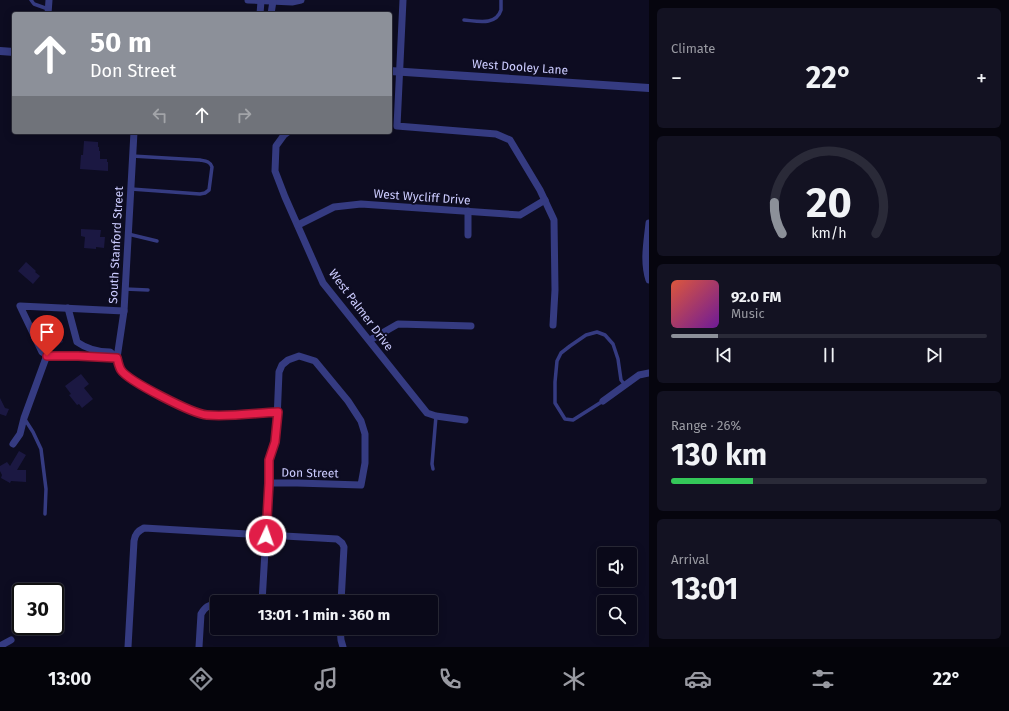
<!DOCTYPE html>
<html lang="en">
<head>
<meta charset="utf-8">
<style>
  :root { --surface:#0a0919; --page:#131222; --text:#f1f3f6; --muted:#999aa2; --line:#2a2a38; --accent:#8c9099 }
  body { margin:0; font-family:"Fira Sans",sans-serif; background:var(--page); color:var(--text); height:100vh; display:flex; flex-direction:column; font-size:15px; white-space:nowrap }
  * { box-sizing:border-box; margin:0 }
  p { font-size:13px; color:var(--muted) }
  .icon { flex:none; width:22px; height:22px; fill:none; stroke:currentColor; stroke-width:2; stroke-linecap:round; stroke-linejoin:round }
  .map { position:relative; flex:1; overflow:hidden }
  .side { display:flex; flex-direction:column; gap:8px; padding:8px; background:#06050e; width:360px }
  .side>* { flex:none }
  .hud { position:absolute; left:12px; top:12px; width:380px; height:122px; border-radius:4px; box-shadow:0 2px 10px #0003,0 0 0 1px var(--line); background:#8c9099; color:#fff; overflow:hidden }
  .controls { position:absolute; left:597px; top:547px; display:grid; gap:8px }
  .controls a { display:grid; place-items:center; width:40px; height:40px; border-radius:4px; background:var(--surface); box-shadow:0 2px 10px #0003,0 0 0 1px var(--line); font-size:20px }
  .speed { position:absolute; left:12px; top:583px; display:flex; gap:8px; font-size:20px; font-weight:700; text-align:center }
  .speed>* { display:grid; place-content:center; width:52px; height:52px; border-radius:50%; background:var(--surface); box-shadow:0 2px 10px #0003,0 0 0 1px var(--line); line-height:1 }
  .speed .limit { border:2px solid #111; border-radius:6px; background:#fff; color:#111 }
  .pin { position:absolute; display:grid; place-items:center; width:34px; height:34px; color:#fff; margin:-41px -17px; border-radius:50% 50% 50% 0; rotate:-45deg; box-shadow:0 0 4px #0007 }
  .pin .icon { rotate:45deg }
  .me { position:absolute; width:44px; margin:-22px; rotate:3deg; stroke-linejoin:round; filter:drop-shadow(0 0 3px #0008) }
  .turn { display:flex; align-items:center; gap:14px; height:84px; padding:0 12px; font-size:18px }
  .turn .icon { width:52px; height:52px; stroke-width:2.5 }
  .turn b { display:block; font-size:28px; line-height:34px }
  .lanes { display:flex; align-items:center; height:38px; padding:0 12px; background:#0003; justify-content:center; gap:20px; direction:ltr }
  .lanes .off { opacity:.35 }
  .big { font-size:30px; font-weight:700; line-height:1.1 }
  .side .card { flex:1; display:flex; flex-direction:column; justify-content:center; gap:6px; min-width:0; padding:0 14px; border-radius:6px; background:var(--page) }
  .side .dial { align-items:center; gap:0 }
  .dial svg { height:104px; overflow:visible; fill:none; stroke:var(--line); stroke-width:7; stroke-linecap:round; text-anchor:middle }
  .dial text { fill:var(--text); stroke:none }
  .song { display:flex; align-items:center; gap:12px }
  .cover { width:48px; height:48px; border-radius:6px; background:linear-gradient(135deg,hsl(10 70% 55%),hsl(280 70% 35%)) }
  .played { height:4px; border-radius:2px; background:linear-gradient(90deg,var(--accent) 15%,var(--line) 15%) }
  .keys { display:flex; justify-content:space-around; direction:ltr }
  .heat { display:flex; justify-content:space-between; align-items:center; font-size:22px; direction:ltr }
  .charge { height:6px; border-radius:3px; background:linear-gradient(90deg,#34c759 26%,var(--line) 0) }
  .trip { position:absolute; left:210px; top:595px; width:228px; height:40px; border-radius:4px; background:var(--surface); box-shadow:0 2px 10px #0003,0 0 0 1px var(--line); font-weight:700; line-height:40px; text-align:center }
  .tabs { display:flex; height:64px; justify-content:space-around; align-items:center; background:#04040a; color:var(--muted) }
  .tabs .icon { width:28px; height:28px }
  .tabs .selected { color:var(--accent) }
  .tabs b { font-size:18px; color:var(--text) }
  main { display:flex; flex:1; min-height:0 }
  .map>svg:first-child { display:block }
  .building { fill:#1b1842 }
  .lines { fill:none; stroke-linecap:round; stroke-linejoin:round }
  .service { stroke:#353b81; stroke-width:3.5 }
  .minor { stroke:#353b81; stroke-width:7 }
  .tertiary { stroke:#353b81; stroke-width:8 }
  .route-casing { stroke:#92132f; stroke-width:10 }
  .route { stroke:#e11d48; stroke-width:7 }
  .labels { text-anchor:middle; stroke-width:4; stroke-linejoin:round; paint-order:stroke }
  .street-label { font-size:12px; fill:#ccf; stroke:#0d0c21 }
</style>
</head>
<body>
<main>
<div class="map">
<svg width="649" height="647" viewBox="0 0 649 647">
  <rect width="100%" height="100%" fill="#0d0c21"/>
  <g class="building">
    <path d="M84,141L98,142V147H99V151H100V159H107V162H108V171L80,169L81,155H83Z"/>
    <path d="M81,229L101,230L100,237H105L104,248L96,247V249L84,248L85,237L81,236Z"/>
    <path d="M26,262L36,271L35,272L40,276L33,284L18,271Z"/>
    <path d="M53,317L63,342L55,346L43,322Z"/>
    <path d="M81,374L89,384L84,388L93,399L82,408L79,404L77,405L69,395L71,394L65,386Z"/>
    <path d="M0,398L5,408L9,409L6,416L0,414Z"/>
    <path d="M19,451L26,455L17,470H26V482L11,481L10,483L1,478L2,475L0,471V466L7,462L10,466Z"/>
  </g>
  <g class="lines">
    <g class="service">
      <path d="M31,0L34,4L48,9"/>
      <path d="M464,20C477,21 496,26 501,10C501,7 501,3 501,0"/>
      <path d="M131,189L200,194L205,193L209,190L212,167C210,161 205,161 200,160L132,156"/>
      <path d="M128,234L157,241"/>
      <path d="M125,289L148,290"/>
      <path d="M603,401L573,420L565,419L555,403V382L557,361L561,353L570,346L586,335L597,332L605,335L613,344L618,359L621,380L625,385"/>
      <path d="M24,418L33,432L41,449L46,489L45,514"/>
      <path d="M433,469L432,464L436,416"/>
    </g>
    <g class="minor">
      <path d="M248,0L292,2L301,0"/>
      <path d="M403,0L397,126L496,134L510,140L540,190L554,220L555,290L553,325"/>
      <path d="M48,14L49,0"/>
      <path d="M260,14L261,1"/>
      <path d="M271,14L273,1"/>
      <path d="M134,132L124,311L117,358L121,371L140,385L163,397L194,412L205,415L218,416L278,412"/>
      <path d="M288,132L284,135L276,146L275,171L285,197L323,283L427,413L436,416L465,420"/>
      <path d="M468,211V235"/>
      <path d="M649,223C647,243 643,261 649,280"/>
      <path d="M298,225L334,207L361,204L520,215L545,200"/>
      <path d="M68,308L77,342C87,349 98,352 110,352L117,358"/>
      <path d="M370,340L398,324L471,326"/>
      <path d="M47,355L42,352L20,306L124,311"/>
      <path d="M47,355L78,356L117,358"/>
      <path d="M299,356L315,361L348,401L361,421L365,434V463L361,485L297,483H269V460L275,442L277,420L279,372L282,365L288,360Z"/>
      <path d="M603,401L639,375L649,373"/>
      <path d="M13,444L20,434L24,418L47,355"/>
      <path d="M262,602L269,483"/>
      <path d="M340,628L341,640L343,647"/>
      <path d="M0,646L11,640"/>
      <path d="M128,647L134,541C135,534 138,531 144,528L337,539L342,543L344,547L341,602"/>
      <path d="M199,647L201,614C205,607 209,604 217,605"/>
    </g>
    <g class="tertiary">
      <path d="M0,51L14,52"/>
      <path d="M390,71L649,88"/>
    </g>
  </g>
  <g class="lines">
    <g class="route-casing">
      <path id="route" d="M47,356H78L117,358C118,362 119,367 121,370C128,381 193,414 207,415C229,417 256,413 278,412L275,442L269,460V483L266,536"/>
    </g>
    <use href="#route" class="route"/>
  </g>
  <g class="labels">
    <g class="street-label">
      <text transform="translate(520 67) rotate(4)" y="4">West Dooley Lane</text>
      <text transform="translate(422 197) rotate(4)" y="4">West Wycliff Drive</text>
      <text transform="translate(116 245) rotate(-87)" y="4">South Stanford Street</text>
      <text transform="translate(361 310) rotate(53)" y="4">West Palmer Drive</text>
      <text transform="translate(310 473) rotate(1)" y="4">Don Street</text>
    </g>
  </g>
</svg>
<div class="controls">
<a><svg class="icon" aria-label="sound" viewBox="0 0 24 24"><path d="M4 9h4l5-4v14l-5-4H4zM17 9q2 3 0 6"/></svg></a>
<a><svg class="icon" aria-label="search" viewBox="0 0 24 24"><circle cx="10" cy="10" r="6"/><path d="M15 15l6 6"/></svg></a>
</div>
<div class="speed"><div class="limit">30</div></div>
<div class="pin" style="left:47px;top:356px;background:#d93025"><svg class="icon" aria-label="arrive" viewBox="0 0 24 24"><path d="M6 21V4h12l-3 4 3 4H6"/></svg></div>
<svg class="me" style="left:266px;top:536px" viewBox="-20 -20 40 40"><circle r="17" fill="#e11d48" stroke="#fff" stroke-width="3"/><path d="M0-11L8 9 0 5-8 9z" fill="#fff"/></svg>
<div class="trip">13:01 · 1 min · 360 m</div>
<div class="hud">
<div class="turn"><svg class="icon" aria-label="ahead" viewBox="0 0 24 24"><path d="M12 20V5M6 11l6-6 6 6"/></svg><div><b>50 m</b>Don Street</div></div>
<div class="lanes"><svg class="icon off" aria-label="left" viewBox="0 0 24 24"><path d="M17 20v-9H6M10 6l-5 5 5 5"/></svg><svg class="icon" aria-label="ahead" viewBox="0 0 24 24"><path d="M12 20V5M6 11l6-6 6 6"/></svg><svg class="icon off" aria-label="right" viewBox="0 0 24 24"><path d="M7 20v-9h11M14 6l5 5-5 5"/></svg></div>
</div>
</div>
<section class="side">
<div class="card"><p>Climate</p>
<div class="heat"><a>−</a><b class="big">22°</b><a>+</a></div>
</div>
<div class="card dial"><svg viewBox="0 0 100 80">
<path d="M14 69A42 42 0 1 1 86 69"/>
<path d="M14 69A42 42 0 0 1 8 45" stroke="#8c9099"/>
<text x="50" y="56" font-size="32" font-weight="700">20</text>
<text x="50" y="72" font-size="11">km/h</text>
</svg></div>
<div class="card">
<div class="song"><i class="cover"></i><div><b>92.0 FM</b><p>Music</p></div></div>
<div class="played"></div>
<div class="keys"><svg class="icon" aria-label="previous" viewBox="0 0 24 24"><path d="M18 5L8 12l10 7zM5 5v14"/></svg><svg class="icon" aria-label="pause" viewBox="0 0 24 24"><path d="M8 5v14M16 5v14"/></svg><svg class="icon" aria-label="next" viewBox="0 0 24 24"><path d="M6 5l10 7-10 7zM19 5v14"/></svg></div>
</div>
<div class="card"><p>Range · 26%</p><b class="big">130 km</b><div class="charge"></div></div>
<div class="card"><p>Arrival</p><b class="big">13:01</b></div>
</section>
</main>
<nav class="tabs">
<b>13:00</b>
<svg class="icon selected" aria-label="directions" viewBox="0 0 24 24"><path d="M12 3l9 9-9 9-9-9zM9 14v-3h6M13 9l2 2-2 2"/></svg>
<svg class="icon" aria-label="music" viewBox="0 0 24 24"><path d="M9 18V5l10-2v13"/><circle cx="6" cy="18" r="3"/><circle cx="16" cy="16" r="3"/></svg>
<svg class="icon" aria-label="phone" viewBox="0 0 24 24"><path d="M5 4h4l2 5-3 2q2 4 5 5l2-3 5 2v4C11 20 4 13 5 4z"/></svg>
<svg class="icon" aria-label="climate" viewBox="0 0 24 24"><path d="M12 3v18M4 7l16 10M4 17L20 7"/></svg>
<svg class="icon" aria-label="car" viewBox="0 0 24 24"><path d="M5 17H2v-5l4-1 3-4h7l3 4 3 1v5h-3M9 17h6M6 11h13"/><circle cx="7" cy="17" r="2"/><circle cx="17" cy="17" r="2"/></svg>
<svg class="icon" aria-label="filters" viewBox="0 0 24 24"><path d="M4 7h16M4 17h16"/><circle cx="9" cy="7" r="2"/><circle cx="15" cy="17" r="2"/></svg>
<b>22°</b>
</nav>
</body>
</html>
